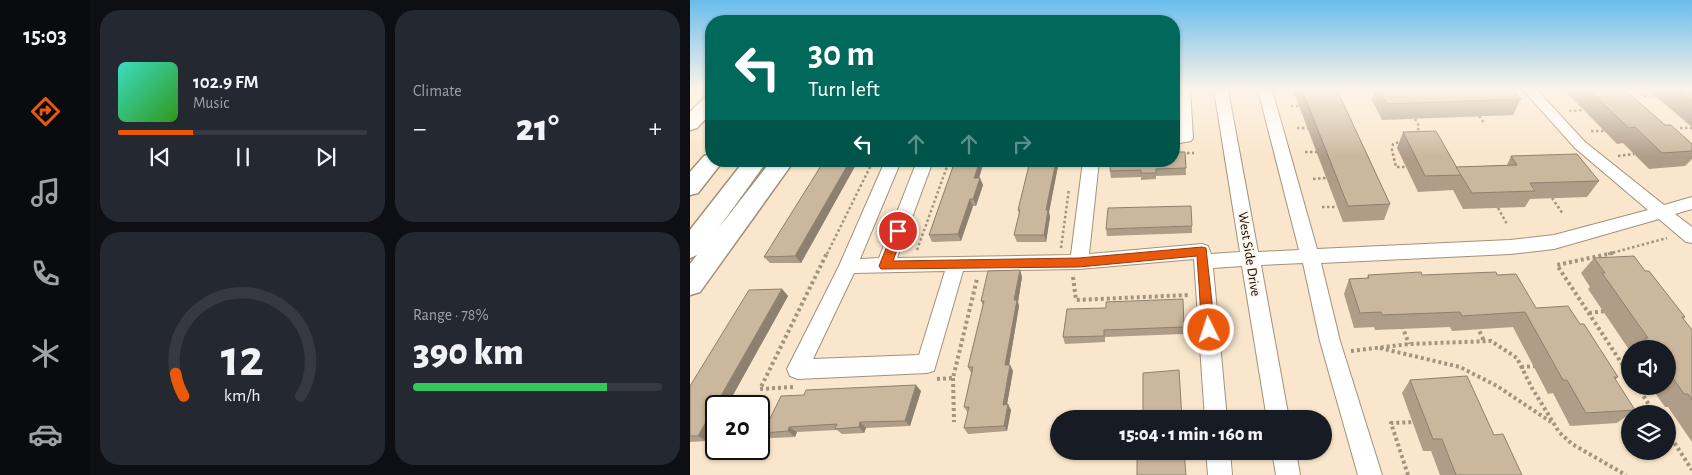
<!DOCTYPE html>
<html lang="en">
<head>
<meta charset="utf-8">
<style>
  :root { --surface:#171b24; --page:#242831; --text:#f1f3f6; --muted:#9ea1a6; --line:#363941; --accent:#ea580c }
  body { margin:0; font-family:"Alegreya Sans",sans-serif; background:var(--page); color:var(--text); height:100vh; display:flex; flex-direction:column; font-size:19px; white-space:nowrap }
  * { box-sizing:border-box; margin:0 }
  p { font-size:16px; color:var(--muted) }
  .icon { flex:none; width:28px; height:28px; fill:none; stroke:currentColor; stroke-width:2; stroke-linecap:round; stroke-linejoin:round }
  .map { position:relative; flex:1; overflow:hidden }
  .side { display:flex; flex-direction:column; gap:10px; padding:10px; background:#0d0f14; width:600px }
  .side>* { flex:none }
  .top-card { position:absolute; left:15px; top:15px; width:475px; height:152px; border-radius:20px; box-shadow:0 1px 4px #0004; background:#00695c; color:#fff; overflow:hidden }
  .controls { position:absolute; left:931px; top:340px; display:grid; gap:10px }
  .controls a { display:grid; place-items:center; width:55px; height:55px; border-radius:50%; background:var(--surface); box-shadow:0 1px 4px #0004; font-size:25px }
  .speed { position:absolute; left:15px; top:395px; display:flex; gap:10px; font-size:25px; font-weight:700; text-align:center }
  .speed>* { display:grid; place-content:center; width:65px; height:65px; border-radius:50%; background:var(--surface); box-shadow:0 1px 4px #0004; line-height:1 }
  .speed .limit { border:2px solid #111; border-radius:8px; background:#fff; color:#111 }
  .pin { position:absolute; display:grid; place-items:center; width:42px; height:42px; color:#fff; margin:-21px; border:2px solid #fff; border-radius:50%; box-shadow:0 1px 5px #0007 }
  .me { position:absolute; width:55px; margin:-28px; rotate:356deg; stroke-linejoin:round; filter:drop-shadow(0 0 4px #0008) }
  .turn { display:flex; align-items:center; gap:18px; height:105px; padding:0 20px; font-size:22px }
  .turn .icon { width:65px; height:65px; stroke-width:2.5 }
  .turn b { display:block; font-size:35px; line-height:42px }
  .lanes { display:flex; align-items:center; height:48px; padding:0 20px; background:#0003; justify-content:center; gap:25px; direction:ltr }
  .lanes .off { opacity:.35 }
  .big { font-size:38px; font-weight:800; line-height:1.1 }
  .side .widget { flex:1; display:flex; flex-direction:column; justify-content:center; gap:8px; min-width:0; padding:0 18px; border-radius:20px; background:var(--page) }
  .side .dial { align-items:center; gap:0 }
  .dial svg { height:130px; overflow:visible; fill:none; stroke:var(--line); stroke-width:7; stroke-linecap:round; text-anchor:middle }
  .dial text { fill:var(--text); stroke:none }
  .song { display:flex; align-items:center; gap:15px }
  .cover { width:60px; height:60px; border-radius:8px; background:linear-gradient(135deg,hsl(170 70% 55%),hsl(110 70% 35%)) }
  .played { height:5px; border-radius:2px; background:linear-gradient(90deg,var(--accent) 30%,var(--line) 30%) }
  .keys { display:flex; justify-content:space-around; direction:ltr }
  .heat { display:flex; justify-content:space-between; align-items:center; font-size:28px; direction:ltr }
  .charge { height:8px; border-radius:4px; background:linear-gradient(90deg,#34c759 78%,var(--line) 0) }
  .side .tiles { flex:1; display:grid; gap:10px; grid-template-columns:repeat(2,1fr) }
  .trip { position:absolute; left:360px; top:410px; width:282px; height:50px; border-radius:25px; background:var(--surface); box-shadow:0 1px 4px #0004; font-weight:800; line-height:50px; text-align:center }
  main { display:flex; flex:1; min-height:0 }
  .dock { display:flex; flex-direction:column; width:90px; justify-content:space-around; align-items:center; background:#090b0e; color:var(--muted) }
  .dock .icon { width:35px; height:35px }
  .dock .selected { color:var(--accent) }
  .dock b { font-size:22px; color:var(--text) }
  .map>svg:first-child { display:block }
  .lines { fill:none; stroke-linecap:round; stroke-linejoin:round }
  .minor-casing { stroke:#a39179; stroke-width:2 }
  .highway-casing { stroke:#a39179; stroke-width:3 }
  .path-far1 { stroke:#a29481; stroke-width:2.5; stroke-dasharray:2.5 2.5; stroke-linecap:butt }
  .path { stroke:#a29481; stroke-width:4; stroke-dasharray:3 3; stroke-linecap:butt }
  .minor { fill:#fff; fill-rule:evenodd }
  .highway { fill:#fff; fill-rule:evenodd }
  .wall { fill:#af9d88 }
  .shaded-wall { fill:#8e806f }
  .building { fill:#cbb79e; stroke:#8e806f }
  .route { fill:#ea580c; stroke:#983908 }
  .labels { text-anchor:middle; stroke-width:4; stroke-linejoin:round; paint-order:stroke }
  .street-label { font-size:14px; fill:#110b04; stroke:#fdf5eb }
</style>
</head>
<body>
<main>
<nav class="dock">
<b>15:03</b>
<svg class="icon selected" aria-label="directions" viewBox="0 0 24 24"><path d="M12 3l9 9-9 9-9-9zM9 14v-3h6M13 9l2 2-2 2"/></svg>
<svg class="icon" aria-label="music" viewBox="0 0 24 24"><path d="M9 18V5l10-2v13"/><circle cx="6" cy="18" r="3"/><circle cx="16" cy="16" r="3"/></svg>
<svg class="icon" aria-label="phone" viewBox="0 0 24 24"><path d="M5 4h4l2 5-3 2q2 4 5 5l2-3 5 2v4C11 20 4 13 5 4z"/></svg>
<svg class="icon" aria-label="climate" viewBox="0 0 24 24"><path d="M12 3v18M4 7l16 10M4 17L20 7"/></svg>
<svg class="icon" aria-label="car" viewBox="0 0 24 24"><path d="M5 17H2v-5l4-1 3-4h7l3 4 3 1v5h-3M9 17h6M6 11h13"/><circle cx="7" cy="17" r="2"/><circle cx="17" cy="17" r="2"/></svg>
</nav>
<section class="side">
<div class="tiles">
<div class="widget">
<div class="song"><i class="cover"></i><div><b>102.9 FM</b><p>Music</p></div></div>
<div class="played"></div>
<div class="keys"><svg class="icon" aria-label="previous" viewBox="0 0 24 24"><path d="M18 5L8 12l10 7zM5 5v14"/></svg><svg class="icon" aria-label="pause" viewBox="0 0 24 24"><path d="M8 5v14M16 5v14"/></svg><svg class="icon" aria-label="next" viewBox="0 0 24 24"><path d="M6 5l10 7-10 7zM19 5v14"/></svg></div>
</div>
<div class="widget"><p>Climate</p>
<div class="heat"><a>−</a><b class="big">21°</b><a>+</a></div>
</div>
<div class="widget dial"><svg viewBox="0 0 100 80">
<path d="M14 69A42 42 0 1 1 86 69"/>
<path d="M14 69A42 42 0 0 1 9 55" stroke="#ea580c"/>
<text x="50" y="56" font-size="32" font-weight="700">12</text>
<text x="50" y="72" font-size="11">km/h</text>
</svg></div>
<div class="widget"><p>Range · 78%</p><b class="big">390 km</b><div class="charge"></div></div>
</div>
</section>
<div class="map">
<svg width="1002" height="475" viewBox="0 0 1002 475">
  <rect width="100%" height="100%" fill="#fae6cc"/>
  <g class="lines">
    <g class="minor-casing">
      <g id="minor">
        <path d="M486,90H500L503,138L501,141L484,144V134H488Z"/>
        <path d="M524,90H538L568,252L609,250L568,90H582L627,249L820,240L864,235L958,210L885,148L833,90H847L895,142L974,205L1002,197V209L985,214L1002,227V243L996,242L969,219L864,249L820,254L631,263L650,341L692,475H668L630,341L613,263L571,265L599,419H577L552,266L523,268L537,419H515L504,259L389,269L273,271L244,371L237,373L108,379L100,376L97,369L149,266L195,161H211L170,259L189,258L227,161H243L207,258L381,255L393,161H409L399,254L512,244L518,246L521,254L550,252ZM255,271L229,355L123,359L164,273Z"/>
        <path d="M516,451H540L542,475H518Z"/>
        <path d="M582,451H606L610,475H586Z"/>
      </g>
    </g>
    <g class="highway-casing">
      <g id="highway">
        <path d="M21,96V113L7,128L0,130V112L14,98Z"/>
        <path d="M21,154V161H33L8,193L0,195V172L14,156Z"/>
        <path d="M54,161H77L28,229L81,161H104L10,292L0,295V264L7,255L0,258V230Z"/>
      </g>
    </g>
    <g class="path-far1">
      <path d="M954,96H965"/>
      <path d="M601,106H609"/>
      <path d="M879,111L894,110"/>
      <path d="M789,116L795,124"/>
      <path d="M725,119L729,126L727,134"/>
      <path d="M607,128H618"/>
      <path d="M990,128H1002"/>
      <path d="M901,131H914"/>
      <path d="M713,141L703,144L702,150L706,167H716"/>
      <path d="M615,152H627"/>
      <path d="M492,153H504"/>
      <path d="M928,156L944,154"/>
      <path d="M623,179L636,178"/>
      <path d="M862,198L873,214"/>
      <path d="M632,207H647"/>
      <path d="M808,208L817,224"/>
      <path d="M371,248L379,189"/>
      <path d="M227,250L259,161"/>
      <path d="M137,254L183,161"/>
      <path d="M918,254L977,238"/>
    </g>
    <g class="path">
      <path d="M923,253L867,265L940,376"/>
      <path d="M383,277L386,300L499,295"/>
      <path d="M899,313L916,311"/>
      <path d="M712,326L719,344"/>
      <path d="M787,326L794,341"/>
      <path d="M690,348L770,367L807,386L861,422"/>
      <path d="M661,351L719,344L801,341L827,358L842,388L869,432L882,444L936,475"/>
      <path d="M831,367L846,366"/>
      <path d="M263,378L264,422"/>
      <path d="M247,379L263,378L287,279"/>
      <path d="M947,386L965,414"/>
      <path d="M103,387L70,389L137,253"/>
      <path d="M978,433L1002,470"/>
      <path d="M718,475L701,423L726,422"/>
    </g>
    <use href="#minor" class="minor"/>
    <use href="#highway" class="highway"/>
  </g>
  <g class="wall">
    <path d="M603,90H647L700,204L694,220L653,222Z"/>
    <path d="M685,90H823L831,99L823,115L692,120L682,100Z"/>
    <path d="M874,90H935L975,125L1002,144V159L995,166L959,169L933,143L927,144Z"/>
    <path d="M958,90H1002V127Z"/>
    <path d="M713,132L766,167L817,165L821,156L909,181L897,197L840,199L835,207L773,209L763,190L728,192L707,148Z"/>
    <path d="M495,152L496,175L466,176V179L451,180V177L421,178L420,171Z"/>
    <path d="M134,161H168L111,263H80L74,257Z"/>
    <path d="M265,161H294L289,178L293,185L286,206H283L271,241L242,242L239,235Z"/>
    <path d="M340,161H369L359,212L360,217L356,242H327L324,235L329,214L328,210Z"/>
    <path d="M502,226V233L417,236L416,229Z"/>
    <path d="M904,258L955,271L995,317L993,319L1002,330V442L978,407H975L960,386H978V349H940V351L898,289L900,287L891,273Z"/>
    <path d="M330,270L332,277L328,302L329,306L319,365H320L323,371L317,404L321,410L317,431L278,434L274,428L278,413L274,407L281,373L278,367L293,305L291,301Z"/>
    <path d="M678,275H807L846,308L890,324L928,377L925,380L945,410L927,423L880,426L863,393L858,394L823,327L762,331L760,327L685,330L684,327L664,328L654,294L659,279L677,278Z"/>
    <path d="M92,289L98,296L17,441L0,442V386Z"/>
    <path d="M377,309L494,327V334L415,337V342L375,344L373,337Z"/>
    <path d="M720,380L804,435L832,475H750L741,451H733L712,393Z"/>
    <path d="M231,391L220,426L176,428L174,433L152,434L147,430L107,432L105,437L81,438L73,433Z"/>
  </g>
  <g class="shaded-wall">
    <path d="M160,161H168L111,263L105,256Z"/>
    <path d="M290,161H294L287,185L284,178Z"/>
    <path d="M366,161H369L359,212L360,217L356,242L354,235L356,210Z"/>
    <path d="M290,178L293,185L286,206L283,199Z"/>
    <path d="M280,199L283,206L271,241L268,234Z"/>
    <path d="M330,270L332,277L328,302L329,306L318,371L315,365L324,300Z"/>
    <path d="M92,289L98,296L37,406H26V425L17,441L8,436Z"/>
    <path d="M320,365L323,371L316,410L313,405Z"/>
    <path d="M226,385L231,391L220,426L215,421Z"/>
    <path d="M318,404L321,410L317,431L314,426Z"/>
    <path d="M170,422L176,428L174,433L169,427Z"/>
    <path d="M99,427L107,432L105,437L98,431Z"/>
  </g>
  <g class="building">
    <path d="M612,90H647L700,204L658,206Z"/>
    <path d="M689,90H823L831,99L697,104Z"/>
    <path d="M899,90H935L975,125H981L1002,144V151L972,153L945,127L939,128Z"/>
    <path d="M988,90H1002V101Z"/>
    <path d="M746,131L771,175L735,176L713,132Z"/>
    <path d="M484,152H495L496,168L466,169V173H451V170L420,171L421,161H484Z"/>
    <path d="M887,154L909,181L840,183L845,191L782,193L766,167L827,165L821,156Z"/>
    <path d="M134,161H160L105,256L74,257Z"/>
    <path d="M265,161H290L284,178H290L283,199H280L268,234L239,235Z"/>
    <path d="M340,161H366L356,210H358L354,235H324L330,210H328Z"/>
    <path d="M501,206L502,226L416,229L418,208Z"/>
    <path d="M944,256L955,271H959L995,317H992L1002,330V400L998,394H994L978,371V349H962L955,338H958L912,273H915L904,258Z"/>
    <path d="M330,270L324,300H327L315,365H320L313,405L318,404L314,426L274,428L279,407H274L283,367H278L294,301H291L298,271Z"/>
    <path d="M731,272L732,275L806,272L807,275L826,274L846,308L878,306L890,324H894L928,377H924L945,410L896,413L877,380H873L835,312L772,316L770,312L692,315L691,312L670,313L659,279L679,278L678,275Z"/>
    <path d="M92,289L8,436H0V386L59,290Z"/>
    <path d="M493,299L494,327L414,330V336L373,337L377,309L416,308V302Z"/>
    <path d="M489,370L492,419H453V373Z"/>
    <path d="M777,376L804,435L813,434L832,475H766L752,439H743L720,380Z"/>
    <path d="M226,385L215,421L170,422L169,427L145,429L147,424L99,427L98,431L73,433L91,396L114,395L116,390Z"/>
    <path d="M454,451H494L496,475H447V456H454Z"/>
  </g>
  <linearGradient id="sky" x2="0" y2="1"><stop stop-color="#69bdeb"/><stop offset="0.57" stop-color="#fdf4e8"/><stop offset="1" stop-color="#fdf4e8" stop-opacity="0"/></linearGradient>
  <rect width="1002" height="157" fill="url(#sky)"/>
  <path class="route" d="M208,227L214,231L203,261L389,258L512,247L516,248L525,330L523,334L519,336L514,334L512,330L507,256L389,267L191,269L189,266L203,231Z"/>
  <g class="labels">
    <g class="street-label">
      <text transform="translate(560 254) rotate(81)" y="5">West Side Drive</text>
    </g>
  </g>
</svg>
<div class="controls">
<a><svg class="icon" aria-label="sound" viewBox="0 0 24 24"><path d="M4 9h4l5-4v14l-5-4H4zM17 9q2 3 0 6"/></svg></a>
<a><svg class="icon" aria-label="layers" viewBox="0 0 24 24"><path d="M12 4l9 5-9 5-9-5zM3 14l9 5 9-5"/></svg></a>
</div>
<div class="speed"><div class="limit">20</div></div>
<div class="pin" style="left:208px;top:231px;background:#d93025"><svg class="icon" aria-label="arrive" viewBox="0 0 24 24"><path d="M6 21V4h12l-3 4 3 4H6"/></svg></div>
<svg class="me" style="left:519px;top:330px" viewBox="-20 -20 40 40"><circle r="17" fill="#ea580c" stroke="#fff" stroke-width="3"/><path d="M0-11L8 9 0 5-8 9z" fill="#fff"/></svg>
<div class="trip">15:04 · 1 min · 160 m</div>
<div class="top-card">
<div class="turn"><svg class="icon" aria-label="left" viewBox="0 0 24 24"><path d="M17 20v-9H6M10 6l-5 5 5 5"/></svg><div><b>30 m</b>Turn left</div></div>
<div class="lanes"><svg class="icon" aria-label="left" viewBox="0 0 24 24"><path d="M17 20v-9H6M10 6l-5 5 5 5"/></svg><svg class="icon off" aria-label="ahead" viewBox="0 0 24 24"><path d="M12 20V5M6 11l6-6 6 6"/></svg><svg class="icon off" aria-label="ahead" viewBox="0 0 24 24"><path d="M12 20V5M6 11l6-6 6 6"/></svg><svg class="icon off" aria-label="right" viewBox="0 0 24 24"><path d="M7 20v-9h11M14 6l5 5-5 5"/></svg></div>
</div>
</div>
</main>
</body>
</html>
